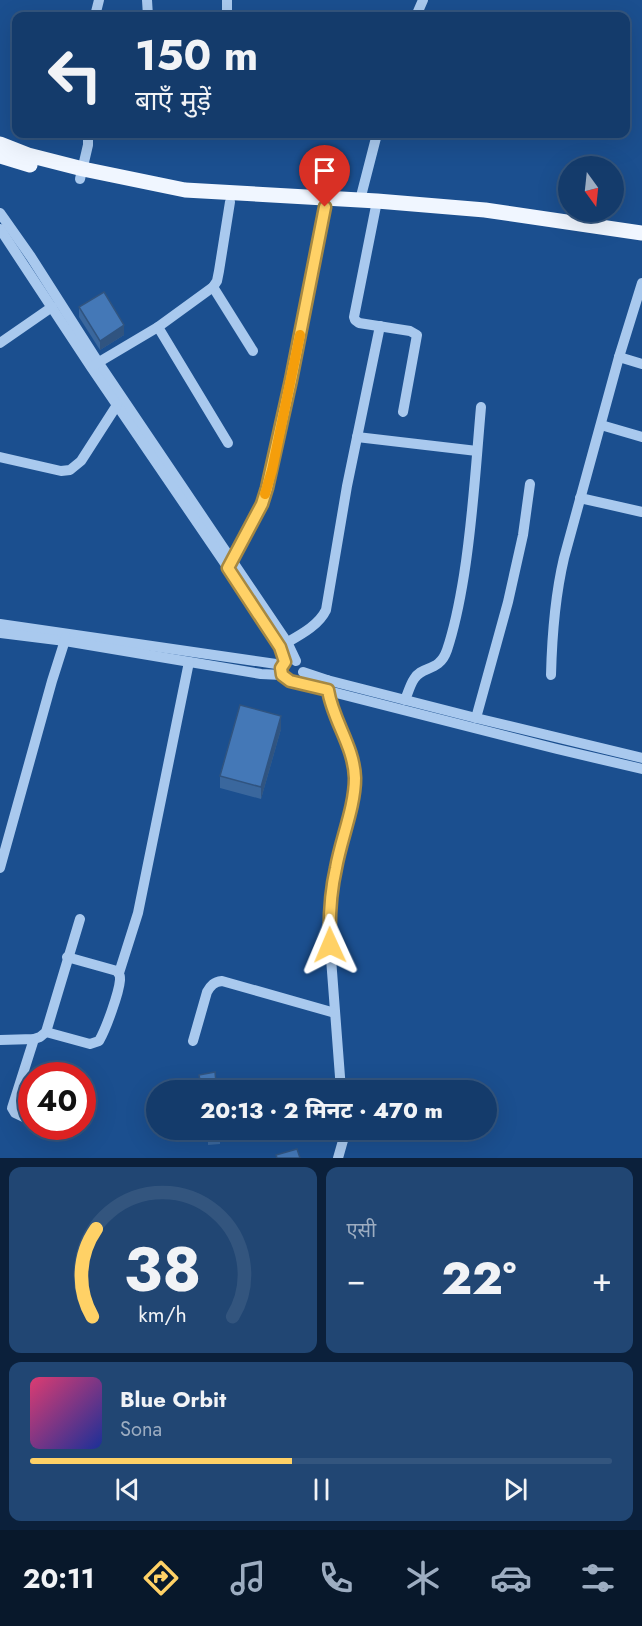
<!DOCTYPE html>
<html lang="hi">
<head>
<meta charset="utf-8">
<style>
  :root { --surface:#143b6b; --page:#214673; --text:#f1f3f6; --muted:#9dadc1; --line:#33557e; --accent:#ffd166 }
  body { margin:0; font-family:Jost,"Noto Sans Devanagari",sans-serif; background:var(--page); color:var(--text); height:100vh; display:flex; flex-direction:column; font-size:22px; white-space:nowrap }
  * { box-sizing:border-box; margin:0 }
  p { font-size:20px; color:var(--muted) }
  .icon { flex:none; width:33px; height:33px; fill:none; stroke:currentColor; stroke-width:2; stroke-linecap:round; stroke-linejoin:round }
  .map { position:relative; height:1158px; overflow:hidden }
  .sheet { display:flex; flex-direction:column; gap:9px; padding:9px; background:#0b203b; flex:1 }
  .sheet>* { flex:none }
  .banner { position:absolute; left:12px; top:12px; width:618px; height:126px; border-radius:12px; box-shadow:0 6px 24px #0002,0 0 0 2px var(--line); background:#143b6b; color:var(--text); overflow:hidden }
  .needle { width:39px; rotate:165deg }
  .fabs { position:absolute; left:558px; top:156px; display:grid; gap:12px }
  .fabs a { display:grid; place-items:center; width:66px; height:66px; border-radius:50%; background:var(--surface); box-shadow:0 6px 24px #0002,0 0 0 2px var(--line); font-size:30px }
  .speed { position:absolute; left:18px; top:1062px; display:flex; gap:12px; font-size:30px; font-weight:700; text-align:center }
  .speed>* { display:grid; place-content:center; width:78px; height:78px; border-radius:50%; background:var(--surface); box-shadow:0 6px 24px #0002,0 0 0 2px var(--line); line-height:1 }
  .speed .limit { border:9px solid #d22; background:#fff; color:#111 }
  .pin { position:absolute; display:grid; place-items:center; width:51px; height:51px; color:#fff; margin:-62px -26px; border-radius:50% 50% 50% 0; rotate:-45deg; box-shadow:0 0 6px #0007 }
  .pin .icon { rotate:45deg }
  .me { position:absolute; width:66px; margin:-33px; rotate:359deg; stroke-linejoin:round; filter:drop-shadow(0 0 4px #0008) }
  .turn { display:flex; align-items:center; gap:21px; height:126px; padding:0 24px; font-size:27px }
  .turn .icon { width:78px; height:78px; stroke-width:2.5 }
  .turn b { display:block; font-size:42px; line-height:51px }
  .big { font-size:45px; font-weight:800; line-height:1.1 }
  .sheet .widget { flex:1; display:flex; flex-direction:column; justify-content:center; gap:9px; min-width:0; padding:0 21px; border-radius:12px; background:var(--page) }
  .sheet .dial { align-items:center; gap:0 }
  .dial svg { height:156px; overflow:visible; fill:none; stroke:var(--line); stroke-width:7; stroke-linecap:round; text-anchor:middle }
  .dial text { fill:var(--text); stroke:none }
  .song { display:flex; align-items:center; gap:18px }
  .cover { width:72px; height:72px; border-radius:9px; background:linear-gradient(135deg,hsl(340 70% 55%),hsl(230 70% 35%)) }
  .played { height:6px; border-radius:3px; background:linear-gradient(90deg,var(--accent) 45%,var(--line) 45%) }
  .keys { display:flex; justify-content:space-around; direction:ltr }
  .heat { display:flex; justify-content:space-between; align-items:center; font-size:33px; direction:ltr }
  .sheet .tiles { flex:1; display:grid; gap:9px; grid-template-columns:1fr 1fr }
  .widget:last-child { grid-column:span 2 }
  .trip { position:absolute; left:146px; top:1080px; width:351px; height:60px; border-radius:30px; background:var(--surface); box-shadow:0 6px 24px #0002,0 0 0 2px var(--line); font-weight:800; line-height:60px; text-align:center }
  .tabs { display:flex; height:96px; justify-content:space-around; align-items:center; background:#08182b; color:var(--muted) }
  .tabs .icon { width:42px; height:42px }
  .tabs .current { color:var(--accent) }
  .tabs b { font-size:27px; color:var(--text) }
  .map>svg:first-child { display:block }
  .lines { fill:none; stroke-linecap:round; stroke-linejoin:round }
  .minor { stroke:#a9c9ee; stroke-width:10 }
  .major { stroke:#f0f6ff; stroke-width:15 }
  .wall { fill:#3a679d }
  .shaded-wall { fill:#305480 }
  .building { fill:#4478b7; stroke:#305480; stroke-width:1.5 }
  .route-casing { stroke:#a68842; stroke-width:15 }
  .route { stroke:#ffd166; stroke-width:10 }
  .slow { stroke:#f59e0b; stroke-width:10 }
</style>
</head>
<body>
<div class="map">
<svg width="642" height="1158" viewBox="0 0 642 1158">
  <rect width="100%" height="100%" fill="#1b4f8f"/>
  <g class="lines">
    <g class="minor">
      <path d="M147,0L148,16"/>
      <path d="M227,0V16"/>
      <path d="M95,16L99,0"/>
      <path d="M416,16L423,0"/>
      <path d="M80,179L88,145V134"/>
      <path d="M360,200L377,134"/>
      <path d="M377,201L354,317L355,320L359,323L410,331L417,335L403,412"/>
      <path d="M0,213L31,257L98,362L287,642L296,661"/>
      <path d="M0,229L91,367L228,568L280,647L285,662"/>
      <path d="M213,287L253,351"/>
      <path d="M158,327L228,443"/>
      <path d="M0,343L52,307"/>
      <path d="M619,357L642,364"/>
      <path d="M94,365L158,327L213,287L217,281L219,271L230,202"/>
      <path d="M601,425L642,437"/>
      <path d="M357,437L477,451"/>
      <path d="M0,457L61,471L70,470L81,461L117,405"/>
      <path d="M580,498L642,512"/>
      <path d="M229,565L262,504L267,488L291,380L327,198"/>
      <path d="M0,624L283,665"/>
      <path d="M0,633L65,641L261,674L282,675"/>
      <path d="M281,646C296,637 318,627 326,610L347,486L380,326"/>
      <path d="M303,672L327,680L476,718L642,758"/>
      <path d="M551,675C552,635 555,596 564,558L619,357L642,283"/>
      <path d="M327,680L329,699L332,710L349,748L355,775L354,791L335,868L329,907L330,945L341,1090"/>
      <path d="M293,682L557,749L642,769"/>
      <path d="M405,700C408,693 410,685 414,679C422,665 439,673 447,650C455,626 460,600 464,575C473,519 476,463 481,407"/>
      <path d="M476,718L508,602L523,535L530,484"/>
      <path d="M0,868L52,681L66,637"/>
      <path d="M119,973L138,913L189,662"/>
      <path d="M46,1032L90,1044L99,1041C106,1029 119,993 120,980C120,975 120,976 117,971L67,957"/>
      <path d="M0,1040L34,1039L40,1037L46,1032L80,919"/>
      <path d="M193,1041L207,992C211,985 214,982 222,981L335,1013"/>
      <path d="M32,1121L15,1113L12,1108L34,1039"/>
      <path d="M46,1126L64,1134"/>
      <path d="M338,1158L344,1137V1130"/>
    </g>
    <g class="major">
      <path d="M0,144L28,155L83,169L185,190L377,201L485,210L642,233"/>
      <path d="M0,156L30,165"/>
    </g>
  </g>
  <g class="wall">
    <path d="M79,307L124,335L100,350L79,317Z"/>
    <path d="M281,729L261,799L220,788V776Z"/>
    <path d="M199,1075L216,1083V1090H201Z"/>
    <path d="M208,1130H220V1144L208,1145Z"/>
  </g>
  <g class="shaded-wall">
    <path d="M124,325V335L100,350V341Z"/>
    <path d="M281,716V729L261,799V787Z"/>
  </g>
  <g class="building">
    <path d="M104,292L124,325L100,341L79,307Z"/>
    <path d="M240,705L281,716L261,787L220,776Z"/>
    <path d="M215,1072L216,1083L201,1086L199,1075Z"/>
    <rect x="208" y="1130" width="12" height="11"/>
    <path d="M297,1149L300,1158H277L276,1155Z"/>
  </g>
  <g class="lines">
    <g class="route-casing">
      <path id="route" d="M325,207L291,380L267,488L262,504L228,568L280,647L285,662L281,668L282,675L290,681L328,690C333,721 354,746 355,778C355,807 341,839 336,868C330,894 329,918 330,945"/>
    </g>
    <use href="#route" class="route"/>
    <path class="slow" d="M265,494L272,470L300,335"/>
  </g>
</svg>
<div class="fabs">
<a><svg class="needle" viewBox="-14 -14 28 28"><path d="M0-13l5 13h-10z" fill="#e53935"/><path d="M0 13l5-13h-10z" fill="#9dadc1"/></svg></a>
</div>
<div class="speed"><div class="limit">40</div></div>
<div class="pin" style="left:325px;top:207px;background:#d93025"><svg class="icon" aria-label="arrive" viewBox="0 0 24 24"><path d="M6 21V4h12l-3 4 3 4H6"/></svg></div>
<svg class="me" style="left:330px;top:945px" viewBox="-20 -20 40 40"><path d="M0-17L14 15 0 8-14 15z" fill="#ffd166" stroke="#fff" stroke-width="4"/></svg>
<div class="trip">20:13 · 2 मिनट · 470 m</div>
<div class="banner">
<div class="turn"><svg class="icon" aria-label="left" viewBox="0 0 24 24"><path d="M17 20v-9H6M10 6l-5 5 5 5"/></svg><div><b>150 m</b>बाएँ मुड़ें</div></div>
</div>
</div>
<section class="sheet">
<div class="tiles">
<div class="widget dial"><svg viewBox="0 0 100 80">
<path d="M14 69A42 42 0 1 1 86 69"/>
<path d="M14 69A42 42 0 0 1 16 24" stroke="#ffd166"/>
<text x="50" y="56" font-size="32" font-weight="700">38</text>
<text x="50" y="72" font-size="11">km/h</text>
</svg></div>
<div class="widget"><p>एसी</p>
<div class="heat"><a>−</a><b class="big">22°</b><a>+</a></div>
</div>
<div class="widget">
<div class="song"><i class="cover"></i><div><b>Blue Orbit</b><p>Sona</p></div></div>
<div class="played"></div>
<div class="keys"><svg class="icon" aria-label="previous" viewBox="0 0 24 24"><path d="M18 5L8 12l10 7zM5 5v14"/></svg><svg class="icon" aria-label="pause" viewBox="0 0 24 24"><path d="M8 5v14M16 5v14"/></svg><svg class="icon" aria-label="next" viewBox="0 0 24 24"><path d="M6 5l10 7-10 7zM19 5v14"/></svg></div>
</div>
</div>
</section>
<nav class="tabs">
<b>20:11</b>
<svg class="icon current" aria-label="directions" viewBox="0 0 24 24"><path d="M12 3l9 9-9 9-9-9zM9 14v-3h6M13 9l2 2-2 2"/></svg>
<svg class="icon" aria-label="music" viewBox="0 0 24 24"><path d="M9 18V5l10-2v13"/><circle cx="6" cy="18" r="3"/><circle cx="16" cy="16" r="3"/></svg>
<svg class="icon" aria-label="phone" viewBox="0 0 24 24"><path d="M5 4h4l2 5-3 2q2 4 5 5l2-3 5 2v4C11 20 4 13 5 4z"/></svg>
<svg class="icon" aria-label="climate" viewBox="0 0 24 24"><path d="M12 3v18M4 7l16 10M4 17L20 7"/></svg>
<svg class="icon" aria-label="car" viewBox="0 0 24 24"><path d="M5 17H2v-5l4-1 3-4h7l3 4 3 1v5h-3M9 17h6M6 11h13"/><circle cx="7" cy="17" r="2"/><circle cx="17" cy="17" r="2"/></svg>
<svg class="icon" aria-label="filters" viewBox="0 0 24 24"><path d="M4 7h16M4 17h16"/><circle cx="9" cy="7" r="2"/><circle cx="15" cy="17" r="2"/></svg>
</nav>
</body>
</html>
